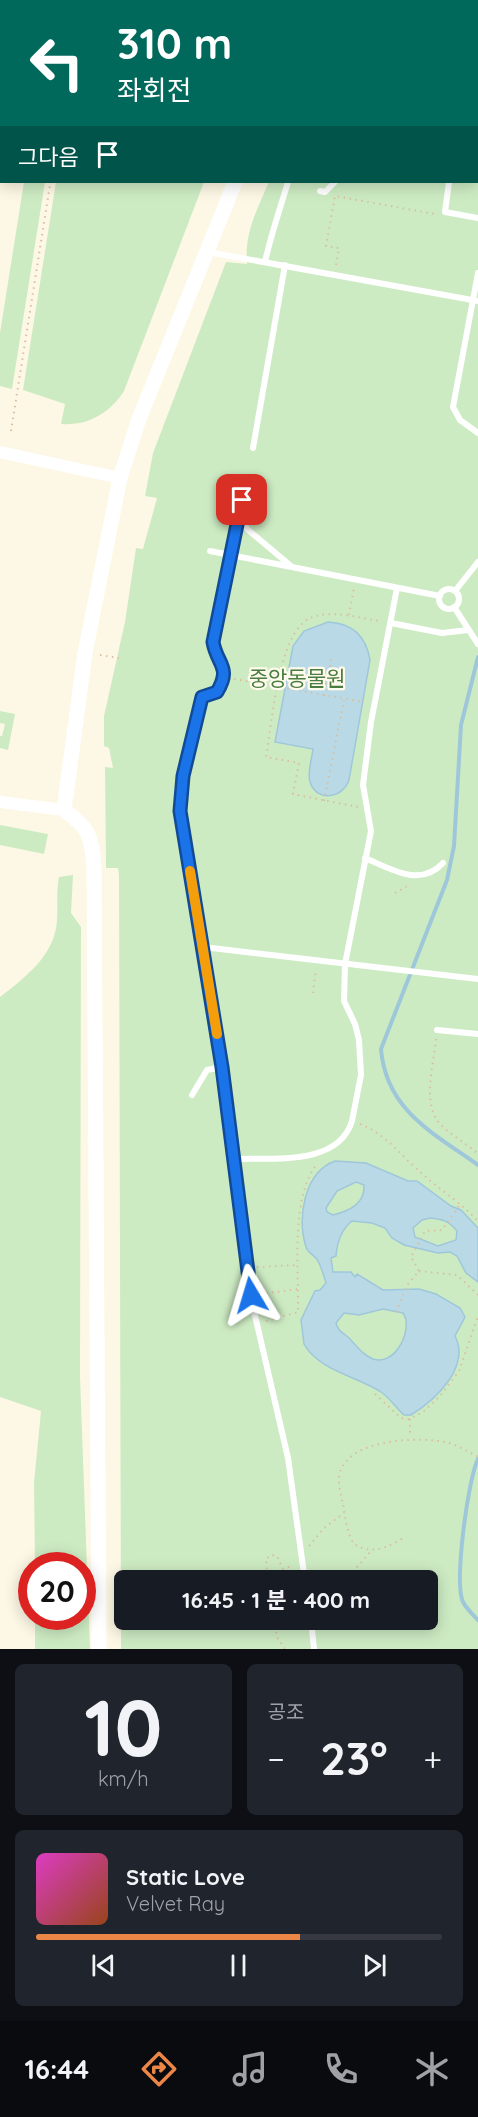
<!DOCTYPE html>
<html lang="ko">
<head>
<meta charset="utf-8">
<style>
  :root { --surface:#171b24; --page:#20242c; --text:#f1f3f6; --muted:#9ea1a6; --line:#363941; --accent:#eb8647 }
  body { margin:0; font-family:Quicksand,"Noto Sans KR",sans-serif; background:var(--page); color:var(--text); height:100vh; display:flex; flex-direction:column; font-size:22px; white-space:nowrap }
  * { box-sizing:border-box; margin:0 }
  p { font-size:20px; color:var(--muted) }
  .icon { flex:none; width:33px; height:33px; fill:none; stroke:currentColor; stroke-width:2; stroke-linecap:round; stroke-linejoin:round }
  .map { position:relative; height:1649px; overflow:hidden }
  .details { display:flex; flex-direction:column; gap:15px; padding:15px; background:#0d0f14; flex:1 }
  .details>* { flex:none }
  .banner { position:absolute; left:0px; top:0px; width:478px; height:183px; box-shadow:0 3px 15px #0003; background:#00695c; color:#fff; overflow:hidden }
  .speed { position:absolute; left:18px; top:1552px; display:flex; gap:12px; font-size:30px; font-weight:700; text-align:center }
  .speed>* { display:grid; place-content:center; width:78px; height:78px; border-radius:50%; background:var(--surface); box-shadow:0 3px 15px #0003; line-height:1 }
  .speed .limit { border:9px solid #d22; background:#fff; color:#111 }
  .pin { position:absolute; display:grid; place-items:center; width:51px; height:51px; color:#fff; margin:-26px; border-radius:12px; box-shadow:0 3px 9px #0006 }
  .me { position:absolute; width:66px; margin:-33px; rotate:353deg; stroke-linejoin:round; filter:drop-shadow(0 0 4px #0008) }
  .turn { display:flex; align-items:center; gap:21px; height:126px; padding:0 18px; font-size:27px }
  .turn .icon { width:78px; height:78px; stroke-width:2.5 }
  .turn b { display:block; font-size:42px; line-height:51px }
  .then { display:flex; align-items:center; height:57px; padding:0 18px; background:#0003; gap:12px; font-size:22px }
  .big { font-size:45px; font-weight:700; line-height:1.1 }
  .details .tile { flex:1; display:flex; flex-direction:column; justify-content:center; gap:9px; min-width:0; padding:0 21px; border-radius:9px; background:var(--page) }
  .details .dial { align-items:center; gap:0 }
  .dial b { font-size:78px; line-height:1 }
  .song { display:flex; align-items:center; gap:18px }
  .cover { width:72px; height:72px; border-radius:9px; background:linear-gradient(135deg,hsl(310 70% 55%),hsl(20 70% 35%)) }
  .played { height:6px; border-radius:3px; background:linear-gradient(90deg,var(--accent) 65%,var(--line) 65%) }
  .keys { display:flex; justify-content:space-around; direction:ltr }
  .heat { display:flex; justify-content:space-between; align-items:center; font-size:33px; direction:ltr }
  .details .tiles { flex:1; display:grid; gap:15px; grid-template-columns:1fr 1fr }
  .tile:last-child { grid-column:span 2 }
  .trip { position:absolute; left:114px; top:1570px; width:324px; height:60px; border-radius:9px; background:var(--surface); box-shadow:0 3px 15px #0003; font-weight:700; line-height:60px; text-align:center }
  .dock { display:flex; height:96px; justify-content:space-around; align-items:center; background:#090b0e; color:var(--muted) }
  .dock .icon { width:42px; height:42px }
  .dock .active { color:var(--accent) }
  .dock b { font-size:27px; color:var(--text) }
  .map>svg:first-child { display:block }
  .green { fill:#cdebc3; fill-rule:evenodd }
  .water { fill:#b9d9e7; stroke:#9fc7da; stroke-width:1.5; fill-rule:evenodd }
  .lines { fill:none; stroke-linecap:round; stroke-linejoin:round }
  .stream { stroke:#9fc7da; stroke-width:4 }
  .path { stroke:#d9bf9f; stroke-width:2; stroke-dasharray:1.5 4.5; stroke-linecap:butt }
  .service { stroke:#fff; stroke-width:6 }
  .minor { stroke:#fff; stroke-width:12 }
  .tertiary { stroke:#fff; stroke-width:15 }
  .route-casing { stroke:#114b97; stroke-width:15 }
  .route { stroke:#1a73e8; stroke-width:10 }
  .slow { stroke:#f59e0b; stroke-width:10 }
  .labels { text-anchor:middle; stroke-width:4.5; stroke-linejoin:round; paint-order:stroke }
  .park-label { font-size:21px; fill:#497d41; stroke:#fffbec }
</style>
</head>
<body>
<div class="map">
<svg width="478" height="1649" viewBox="0 0 478 1649">
  <rect width="100%" height="100%" fill="#fdf8e5"/>
  <g class="green">
    <path d="M478,128V1649H121L119,875L118,868H106L105,767L113,768L109,748L104,746V716L125,622L136,548L143,549L157,498L145,496L153,453L226,262L247,264C244,234 257,209 269,182H477ZM124,1581H428V1620H124Z"/>
    <path d="M24,182H45L12,389L0,386V333Z"/>
    <path d="M56,182H204L124,391C110,413 88,426 61,424L65,404L23,390Z"/>
    <path d="M0,711L15,714L8,750L0,748V736H2L5,724L0,723Z"/>
    <path d="M0,825L48,834L44,854L0,845Z"/>
    <path d="M73,875L71,913L81,927L80,1377L90,1649H35V1617H82V1566H35L34,1483L41,1411L0,1397V997C26,977 55,955 57,920C58,905 56,892 59,877Z"/>
  </g>
  <g class="water">
    <path d="M328,622C352,623 366,636 370,660L349,780C343,798 317,803 310,782C307,772 312,759 313,749L275,742L293,646L304,631Z"/>
    <path d="M335,1161L366,1163L408,1181H417L451,1206L461,1210L478,1228V1282L466,1273L457,1256L450,1252L438,1253L404,1245L392,1238L385,1228L372,1223L352,1221C341,1230 337,1242 336,1256L331,1258L333,1272H351L355,1277L357,1274L383,1290L419,1289L436,1294L460,1308L465,1317L455,1336C471,1367 435,1400 411,1415H404C396,1408 390,1398 381,1392C358,1377 318,1370 304,1344L301,1320L315,1291L320,1290L326,1283C324,1276 321,1267 318,1261C315,1255 308,1254 306,1247C297,1218 304,1172 335,1161ZM356,1182L364,1185C365,1204 349,1211 333,1215L327,1212L326,1208L337,1191ZM430,1218C442,1219 449,1221 457,1231L456,1240L438,1246L415,1237L413,1228L422,1220ZM383,1309L403,1313C414,1329 395,1367 373,1359C361,1354 356,1345 348,1337C342,1332 338,1331 336,1323L344,1313L359,1315Z"/>
  </g>
  <g class="lines">
    <g class="stream">
      <path d="M478,657L461,725L454,846L447,880L381,1049C386,1110 433,1133 478,1165"/>
      <path d="M478,1459C468,1479 454,1582 463,1602C466,1608 473,1615 478,1620"/>
    </g>
    <g class="path">
      <path d="M336,265L339,248L326,246L335,196L435,214"/>
      <path d="M11,431L50,185"/>
      <path d="M349,615L354,588"/>
      <path d="M100,655L119,658"/>
      <path d="M234,679L364,702"/>
      <path d="M324,696L332,656"/>
      <path d="M324,801L344,700"/>
      <path d="M358,807L293,794L299,763L266,757C272,724 278,633 310,618C331,609 359,618 380,621"/>
      <path d="M395,893L409,885"/>
      <path d="M313,993L316,969"/>
      <path d="M436,1039C434,1064 421,1105 441,1125C452,1136 466,1143 478,1154"/>
      <path d="M360,1124C384,1133 399,1153 418,1170C437,1188 459,1201 478,1221"/>
      <path d="M257,1267L299,1265"/>
      <path d="M419,1271L457,1275L478,1295"/>
      <path d="M260,1294L298,1289"/>
      <path d="M396,1312L408,1284L419,1271L411,1257L425,1231L442,1230L461,1203"/>
      <path d="M266,1321L298,1312C299,1270 290,1198 317,1164"/>
      <path d="M375,1394L401,1418L410,1419L424,1411L440,1396L459,1371L478,1316"/>
      <path d="M410,1419V1437"/>
      <path d="M402,1539C385,1548 372,1555 354,1544C347,1533 345,1517 343,1504C341,1494 337,1482 340,1472C351,1438 421,1436 449,1443C459,1446 469,1452 478,1457"/>
      <path d="M309,1546L324,1528L344,1513"/>
      <path d="M268,1581L266,1559L271,1555L277,1556L283,1569L292,1566"/>
      <path d="M345,1581L371,1551"/>
      <path d="M274,1620L277,1637L285,1649"/>
    </g>
    <g class="service">
      <path d="M449,182L445,212L478,218"/>
      <path d="M320,191L325,192L335,182"/>
      <path d="M208,252L478,301"/>
      <path d="M265,262C271,234 280,209 288,182"/>
      <path d="M478,273L453,407L460,420L478,433"/>
      <path d="M253,448L285,265"/>
      <path d="M244,485L213,642C217,665 232,667 217,692L202,697L183,776L180,811L222,1067L253,1307L288,1458L305,1581"/>
      <path d="M239,514L247,529L291,566"/>
      <path d="M210,551L440,596"/>
      <circle cx="449" cy="599" r="10"/>
      <path d="M455,591L478,562"/>
      <path d="M454,607L478,644"/>
      <path d="M391,623L442,633L468,630"/>
      <path d="M365,858C391,869 420,888 443,863"/>
      <path d="M203,947L478,979"/>
      <path d="M437,1030L478,1034"/>
      <path d="M192,1095L207,1070L222,1067"/>
      <path d="M235,1159C271,1157 338,1167 352,1121L361,1075L359,1040L355,1024L344,1001L345,964L371,831L363,785L371,722L397,588"/>
      <path d="M311,1620L314,1649"/>
    </g>
    <g class="minor">
      <path d="M31,2V0"/>
      <path d="M0,173L2,164"/>
      <path d="M0,452L120,478"/>
      <path d="M0,802L64,810"/>
    </g>
    <g class="tertiary">
      <path d="M319,0L328,2"/>
      <path d="M308,2V0"/>
      <path d="M477,26L478,27"/>
      <path d="M99,1649L94,865C91,835 89,828 64,810L85,653L120,478L139,419L235,182"/>
    </g>
  </g>
  <g class="lines">
    <g class="route-casing">
      <path id="route" d="M242,500L213,642C217,665 232,667 217,692L202,697L183,776L180,811L222,1067L251,1295"/>
    </g>
    <use href="#route" class="route"/>
    <path class="slow" d="M190,871L217,1034"/>
  </g>
  <g class="labels">
    <g class="park-label">
      <text x="297" y="686">중앙동물원</text>
    </g>
  </g>
</svg>
<div class="speed"><div class="limit">20</div></div>
<div class="pin" style="left:242px;top:500px;background:#d93025"><svg class="icon" aria-label="arrive" viewBox="0 0 24 24"><path d="M6 21V4h12l-3 4 3 4H6"/></svg></div>
<svg class="me" style="left:251px;top:1295px" viewBox="-20 -20 40 40"><path d="M0-17L14 15 0 8-14 15z" fill="#1a73e8" stroke="#fff" stroke-width="4"/></svg>
<div class="trip">16:45 · 1 분 · 400 m</div>
<div class="banner">
<div class="turn"><svg class="icon" aria-label="left" viewBox="0 0 24 24"><path d="M17 20v-9H6M10 6l-5 5 5 5"/></svg><div><b>310 m</b>좌회전</div></div>
<div class="then">그다음<svg class="icon" aria-label="arrive" viewBox="0 0 24 24"><path d="M6 21V4h12l-3 4 3 4H6"/></svg></div>
</div>
</div>
<section class="details">
<div class="tiles">
<div class="tile dial"><b>10</b><p>km/h</p></div>
<div class="tile"><p>공조</p>
<div class="heat"><a>−</a><b class="big">23°</b><a>+</a></div>
</div>
<div class="tile">
<div class="song"><i class="cover"></i><div><b>Static Love</b><p>Velvet Ray</p></div></div>
<div class="played"></div>
<div class="keys"><svg class="icon" aria-label="previous" viewBox="0 0 24 24"><path d="M18 5L8 12l10 7zM5 5v14"/></svg><svg class="icon" aria-label="pause" viewBox="0 0 24 24"><path d="M8 5v14M16 5v14"/></svg><svg class="icon" aria-label="next" viewBox="0 0 24 24"><path d="M6 5l10 7-10 7zM19 5v14"/></svg></div>
</div>
</div>
</section>
<nav class="dock">
<b>16:44</b>
<svg class="icon active" aria-label="directions" viewBox="0 0 24 24"><path d="M12 3l9 9-9 9-9-9zM9 14v-3h6M13 9l2 2-2 2"/></svg>
<svg class="icon" aria-label="music" viewBox="0 0 24 24"><path d="M9 18V5l10-2v13"/><circle cx="6" cy="18" r="3"/><circle cx="16" cy="16" r="3"/></svg>
<svg class="icon" aria-label="phone" viewBox="0 0 24 24"><path d="M5 4h4l2 5-3 2q2 4 5 5l2-3 5 2v4C11 20 4 13 5 4z"/></svg>
<svg class="icon" aria-label="climate" viewBox="0 0 24 24"><path d="M12 3v18M4 7l16 10M4 17L20 7"/></svg>
</nav>
</body>
</html>
